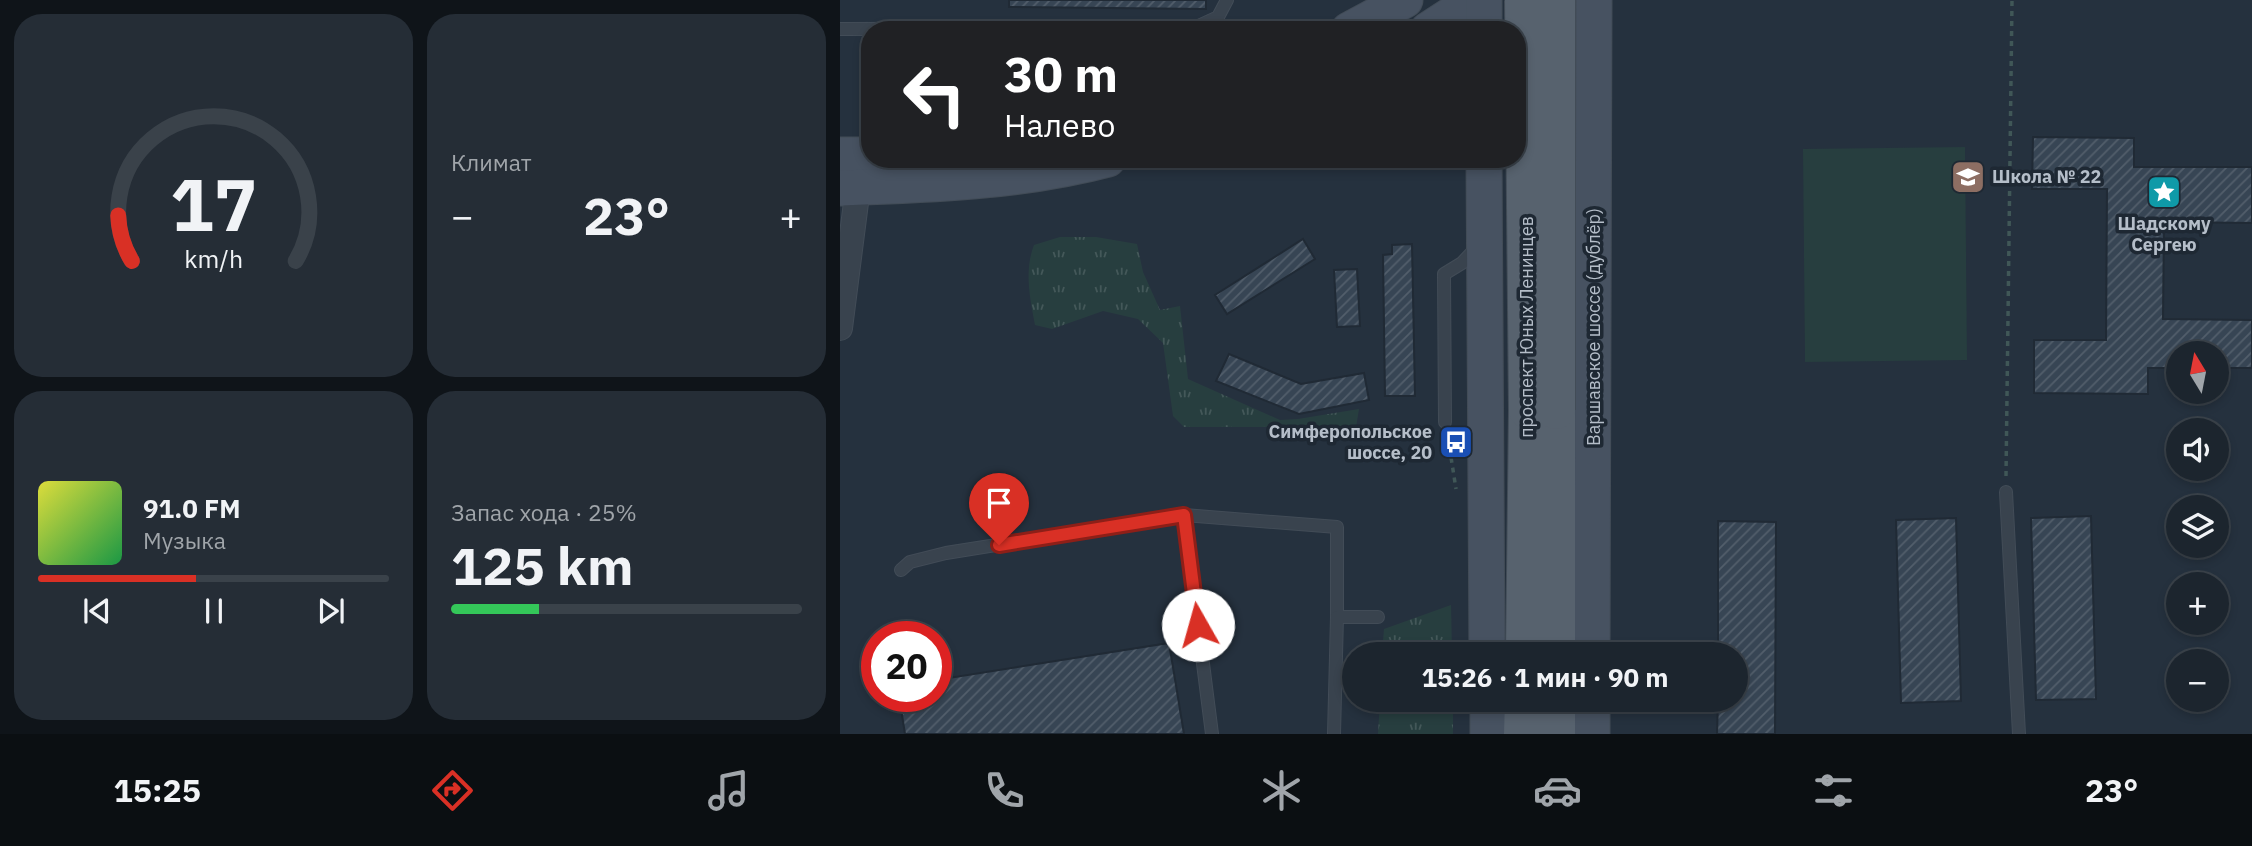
<!DOCTYPE html>
<html lang="ru">
<head>
<meta charset="utf-8">
<style>
  :root { --surface:#1c252e; --page:#252d36; --text:#f1f3f6; --muted:#a0a5aa; --line:#3a424a; --accent:#d93025 }
  body { margin:0; font-family:"IBM Plex Sans",sans-serif; background:var(--page); color:var(--text); height:100vh; display:flex; flex-direction:column; font-size:26px; white-space:nowrap }
  * { box-sizing:border-box; margin:0 }
  p { font-size:23px; color:var(--muted) }
  .icon { flex:none; width:38px; height:38px; fill:none; stroke:currentColor; stroke-width:2; stroke-linecap:round; stroke-linejoin:round }
  .map { position:relative; flex:1; overflow:hidden }
  .side { display:flex; flex-direction:column; gap:14px; padding:14px; background:#0f1419; width:840px }
  .side>* { flex:none }
  .banner { position:absolute; left:21px; top:21px; width:665px; height:147px; border-radius:28px; box-shadow:0 4px 10px #0003,0 0 0 2px var(--line); background:#202124; color:#fff; overflow:hidden }
  .needle { width:46px; rotate:350deg }
  .controls { position:absolute; left:1326px; top:341px; display:grid; gap:14px }
  .controls a { display:grid; place-items:center; width:63px; height:63px; border-radius:50%; background:var(--surface); box-shadow:0 4px 10px #0003,0 0 0 2px var(--line); font-size:35px }
  .speed { position:absolute; left:21px; top:621px; display:flex; gap:14px; font-size:35px; font-weight:700; text-align:center }
  .speed>* { display:grid; place-content:center; width:91px; height:91px; border-radius:50%; background:var(--surface); box-shadow:0 4px 10px #0003,0 0 0 2px var(--line); line-height:1 }
  .speed .limit { border:10px solid #d22; background:#fff; color:#111 }
  .pin { position:absolute; display:grid; place-items:center; width:60px; height:60px; color:#fff; margin:-72px -30px; border-radius:50% 50% 50% 0; rotate:-45deg; box-shadow:0 0 7px #0007 }
  .pin .icon { rotate:45deg }
  .me { position:absolute; width:77px; margin:-38px; rotate:353deg; stroke-linejoin:round; filter:drop-shadow(0 0 5px #0008) }
  .turn { display:flex; align-items:center; gap:24px; height:147px; padding:0 28px; font-size:32px }
  .turn .icon { width:91px; height:91px; stroke-width:2.5 }
  .turn b { display:block; font-size:49px; line-height:60px }
  .big { font-size:52px; font-weight:700; line-height:1.1 }
  .side .widget { flex:1; display:flex; flex-direction:column; justify-content:center; gap:10px; min-width:0; padding:0 24px; border-radius:28px; background:var(--page) }
  .side .dial { align-items:center; gap:0 }
  .dial svg { height:182px; overflow:visible; fill:none; stroke:var(--line); stroke-width:7; stroke-linecap:round; text-anchor:middle }
  .dial text { fill:var(--text); stroke:none }
  .song { display:flex; align-items:center; gap:21px }
  .cover { width:84px; height:84px; border-radius:10px; background:linear-gradient(135deg,hsl(60 70% 55%),hsl(140 70% 35%)) }
  .played { height:7px; border-radius:4px; background:linear-gradient(90deg,var(--accent) 45%,var(--line) 45%) }
  .keys { display:flex; justify-content:space-around; direction:ltr }
  .heat { display:flex; justify-content:space-between; align-items:center; font-size:38px; direction:ltr }
  .charge { height:10px; border-radius:5px; background:linear-gradient(90deg,#34c759 25%,var(--line) 0) }
  .side .tiles { flex:1; display:grid; gap:14px; grid-template-columns:repeat(2,1fr) }
  .trip { position:absolute; left:502px; top:642px; width:406px; height:70px; border-radius:35px; background:var(--surface); box-shadow:0 4px 10px #0003,0 0 0 2px var(--line); font-weight:700; line-height:70px; text-align:center }
  .menu { display:flex; height:112px; justify-content:space-around; align-items:center; background:#0b0f12; color:var(--muted) }
  .menu .icon { width:49px; height:49px }
  .menu .on { color:var(--accent) }
  .menu b { font-size:32px; color:var(--text) }
  main { display:flex; flex:1; min-height:0 }
  .map>svg:first-child { display:block }
  .grass { fill:url(#grass-tufts) }
  .garden { fill:#273e3f }
  .building { fill:url(#building-hatch); stroke:#202a35; stroke-width:2 }
  .lines { fill:none; stroke-linecap:round; stroke-linejoin:round }
  .lane-casing { stroke:#424c57; stroke-width:14 }
  .street-casing { stroke:#424c57; stroke-width:26 }
  .secondary-casing { stroke:#424c57; stroke-width:37 }
  .primary-casing { stroke:#424c57; stroke-width:40 }
  .path { stroke:#405757; stroke-width:3.5; stroke-dasharray:5 5; stroke-linecap:butt }
  .lane { stroke:#39434e; stroke-width:12 }
  .street { stroke:#39434e; stroke-width:24 }
  .secondary { stroke:#475261; stroke-width:35 }
  .primary { stroke:#57626e; stroke-width:38 }
  .primary-bridge-casing { stroke:#424c57; stroke-width:40; stroke-linecap:butt }
  .primary-bridge { stroke:#57626e; stroke-width:38 }
  .route-casing { stroke:#8d1f18; stroke-width:18 }
  .route { stroke:#d93025; stroke-width:12 }
  .labels { text-anchor:middle; stroke-width:7; stroke-linejoin:round; paint-order:stroke }
  .poi-label { font-size:18px; font-weight:bold; fill:#b5bec9; stroke:#1e2833; text-anchor:start }
  .street-label { font-size:18px; fill:#b5bec9; stroke:#1e2833 }
</style>
</head>
<body>
<main>
<section class="side">
<div class="tiles">
<div class="widget dial"><svg viewBox="0 0 100 80">
<path d="M14 69A42 42 0 1 1 86 69"/>
<path d="M14 69A42 42 0 0 1 8 49" stroke="#d93025"/>
<text x="50" y="56" font-size="32" font-weight="700">17</text>
<text x="50" y="72" font-size="11">km/h</text>
</svg></div>
<div class="widget"><p>Климат</p>
<div class="heat"><a>−</a><b class="big">23°</b><a>+</a></div>
</div>
<div class="widget">
<div class="song"><i class="cover"></i><div><b>91.0 FM</b><p>Музыка</p></div></div>
<div class="played"></div>
<div class="keys"><svg class="icon" aria-label="previous" viewBox="0 0 24 24"><path d="M18 5L8 12l10 7zM5 5v14"/></svg><svg class="icon" aria-label="pause" viewBox="0 0 24 24"><path d="M8 5v14M16 5v14"/></svg><svg class="icon" aria-label="next" viewBox="0 0 24 24"><path d="M6 5l10 7-10 7zM19 5v14"/></svg></div>
</div>
<div class="widget"><p>Запас хода · 25%</p><b class="big">125 km</b><div class="charge"></div></div>
</div>
</section>
<div class="map">
<svg width="1412" height="734" viewBox="0 0 1412 734">
  <defs>
    <pattern id="grass-tufts" width="24" height="20" patternUnits="userSpaceOnUse" patternTransform="scale(1.75)"><rect width="24" height="20" fill="#273e3f"/><path d="M3 7l-1-3M5 7V3M7 7l1-3M15 17l-1-3M17 17v-4M19 17l1-3" fill="none" stroke="#445859"/></pattern>
    <pattern id="building-hatch" width="6" height="6" patternUnits="userSpaceOnUse" patternTransform="scale(1.75)"><rect width="6" height="6" fill="#374554"/><path d="M-1 1l2-2M0 6l6-6M5 7l2-2" fill="none" stroke="#525e6b"/></pattern>
  </defs>
  <rect width="100%" height="100%" fill="#25313e"/>
  <g class="grass">
    <path d="M220,237H256L297,244L303,272L320,310L340,306L348,379L440,420L458,419L519,409L516,427H344L333,416L323,343L298,319L263,311L212,329L195,325C190,298 184,271 194,245Z"/>
    <path d="M611,605L612,654H542L544,629Z"/>
    <path d="M540,700H613V734H538Z"/>
  </g>
  <path class="garden" d="M1125,147L1127,360L965,362L963,149Z"/>
  <g class="building">
    <path d="M169,0H366V9L169,7Z"/>
    <path d="M1193,137L1294,138V167H1412V223L1324,222L1323,319L1412,320V368H1377V354H1339V368H1308V394L1194,393V340H1266L1267,189H1192Z"/>
    <path d="M463,239L475,259L387,314L375,295Z"/>
    <path d="M572,244L575,396H545L543,255L552,254V245Z"/>
    <path d="M517,269L520,326L497,327L494,270Z"/>
    <path d="M389,354L461,384L524,373L529,400L459,414L376,381Z"/>
    <path d="M1251,516L1256,699L1196,700L1191,518Z"/>
    <path d="M1116,518L1121,701L1061,703L1056,520Z"/>
    <path d="M878,521L936,522L935,734H877L878,700H896V654H878Z"/>
    <path d="M329,643L344,734H65L59,696H96V680Z"/>
  </g>
  <g class="lines">
    <g class="lane-casing">
      <g id="lane">
        <path d="M0,29L354,28L378,17L387,0"/>
        <path d="M605,422L604,274L622,263L637,247"/>
        <path d="M1166,492L1179,734"/>
        <path d="M344,515L372,734"/>
        <path d="M61,570L70,562L106,553L344,515L497,527V617"/>
        <path d="M494,734L497,617H538"/>
      </g>
    </g>
    <g class="street-casing">
      <path id="street" d="M0,328L18,187"/>
    </g>
    <g class="secondary-casing">
      <g id="secondary">
        <path d="M509,30L565,0"/>
        <path d="M588,30L634,0"/>
        <path d="M644,30V0"/>
        <path d="M0,155H30"/>
        <path d="M644,159L647,654"/>
        <path d="M0,188C89,185 181,182 268,159"/>
        <path d="M752,654L754,0"/>
        <path d="M648,700V734"/>
        <path d="M752,734V700"/>
      </g>
    </g>
    <g class="primary-casing">
      <g id="primary">
        <path d="M685,654L688,410"/>
        <path d="M716,654V410"/>
        <path d="M683,734L684,700"/>
        <path d="M716,734V700"/>
      </g>
    </g>
    <g class="path">
      <path d="M608,438L616,489"/>
      <path d="M1166,476L1172,0"/>
    </g>
    <use href="#lane" class="lane"/>
    <use href="#street" class="street"/>
    <use href="#secondary" class="secondary"/>
    <use href="#primary" class="primary"/>
    <g class="primary-bridge-casing">
      <g id="primary-bridge">
        <path d="M684,0L688,410"/>
        <path d="M716,0V410"/>
      </g>
    </g>
    <use href="#primary-bridge" class="primary-bridge"/>
  </g>
  <g class="lines">
    <g class="route-casing">
      <path id="route" d="M159,545L344,515L358,625"/>
    </g>
    <use href="#route" class="route"/>
  </g>
  <defs>
    <g id="school-square" transform="scale(1.75)"><rect x="-9" y="-9" width="18" height="18" rx="4" fill="#8d6e63" stroke="#1e2833"/><path d="M0-5L7-2L0 1L-7-2ZM-4 1L0 2.5L4 1V4Q0 6-4 4Z" fill="#fff"/></g>
    <g id="sight-square" transform="scale(1.75)"><rect x="-9" y="-9" width="18" height="18" rx="4" fill="#0f9aa8" stroke="#1e2833"/><path d="M0-6L1.8-2.2L6-1.7L2.9 1.2L3.7 5.4L0 3.3L-3.7 5.4L-2.9 1.2L-6-1.7L-1.8-2.2Z" fill="#fff"/></g>
    <g id="bus-square" transform="scale(1.75)"><rect x="-9" y="-9" width="18" height="18" rx="4" fill="#1a4fb4" stroke="#1e2833"/><path d="M-5-6H5V4H4V6H2V4H-2V6H-4V4H-5ZM-3.5-4V0h7V-4ZM-3.5 1.2v1.5H-2V1.2ZM2 1.2v1.5H3.5V1.2Z" fill="#fff"/></g>
  </defs>
  <g fill-rule="evenodd">
    <use href="#school-square" x="1128" y="177"/>
    <use href="#sight-square" x="1324" y="192"/>
    <use href="#bus-square" x="616" y="442"/>
  </g>
  <g class="labels">
    <g class="poi-label">
      <text x="1152" y="183">Школа № 22</text>
      <text x="1324" y="230" text-anchor="middle">Шадскому<tspan x="1324" dy="21">Сергею</tspan></text>
      <text x="592" y="438" text-anchor="end">Симферопольское<tspan x="592" dy="21">шоссе, 20</tspan></text>
    </g>
    <g class="street-label">
      <text transform="translate(687 327) rotate(-90)" y="6">проспект Юных Ленинцев</text>
      <text transform="translate(754 327) rotate(-90)" y="6">Варшавское шоссе (дублёр)</text>
    </g>
  </g>
</svg>
<div class="controls">
<a><svg class="needle" viewBox="-14 -14 28 28"><path d="M0-13l5 13h-10z" fill="#e53935"/><path d="M0 13l5-13h-10z" fill="#a0a5aa"/></svg></a>
<a><svg class="icon" aria-label="sound" viewBox="0 0 24 24"><path d="M4 9h4l5-4v14l-5-4H4zM17 9q2 3 0 6"/></svg></a>
<a><svg class="icon" aria-label="layers" viewBox="0 0 24 24"><path d="M12 4l9 5-9 5-9-5zM3 14l9 5 9-5"/></svg></a>
<a>+</a>
<a>−</a>
</div>
<div class="speed"><div class="limit">20</div></div>
<div class="pin" style="left:159px;top:545px;background:#d93025"><svg class="icon" aria-label="arrive" viewBox="0 0 24 24"><path d="M6 21V4h12l-3 4 3 4H6"/></svg></div>
<svg class="me" style="left:358px;top:625px" viewBox="-20 -20 40 40"><circle r="19" fill="#fff"/><path d="M0-13L10 11 0 6-10 11z" fill="#d93025"/></svg>
<div class="trip">15:26 · 1 мин · 90 m</div>
<div class="banner">
<div class="turn"><svg class="icon" aria-label="left" viewBox="0 0 24 24"><path d="M17 20v-9H6M10 6l-5 5 5 5"/></svg><div><b>30 m</b>Налево</div></div>
</div>
</div>
</main>
<nav class="menu">
<b>15:25</b>
<svg class="icon on" aria-label="directions" viewBox="0 0 24 24"><path d="M12 3l9 9-9 9-9-9zM9 14v-3h6M13 9l2 2-2 2"/></svg>
<svg class="icon" aria-label="music" viewBox="0 0 24 24"><path d="M9 18V5l10-2v13"/><circle cx="6" cy="18" r="3"/><circle cx="16" cy="16" r="3"/></svg>
<svg class="icon" aria-label="phone" viewBox="0 0 24 24"><path d="M5 4h4l2 5-3 2q2 4 5 5l2-3 5 2v4C11 20 4 13 5 4z"/></svg>
<svg class="icon" aria-label="climate" viewBox="0 0 24 24"><path d="M12 3v18M4 7l16 10M4 17L20 7"/></svg>
<svg class="icon" aria-label="car" viewBox="0 0 24 24"><path d="M5 17H2v-5l4-1 3-4h7l3 4 3 1v5h-3M9 17h6M6 11h13"/><circle cx="7" cy="17" r="2"/><circle cx="17" cy="17" r="2"/></svg>
<svg class="icon" aria-label="filters" viewBox="0 0 24 24"><path d="M4 7h16M4 17h16"/><circle cx="9" cy="7" r="2"/><circle cx="15" cy="17" r="2"/></svg>
<b>23°</b>
</nav>
</body>
</html>
